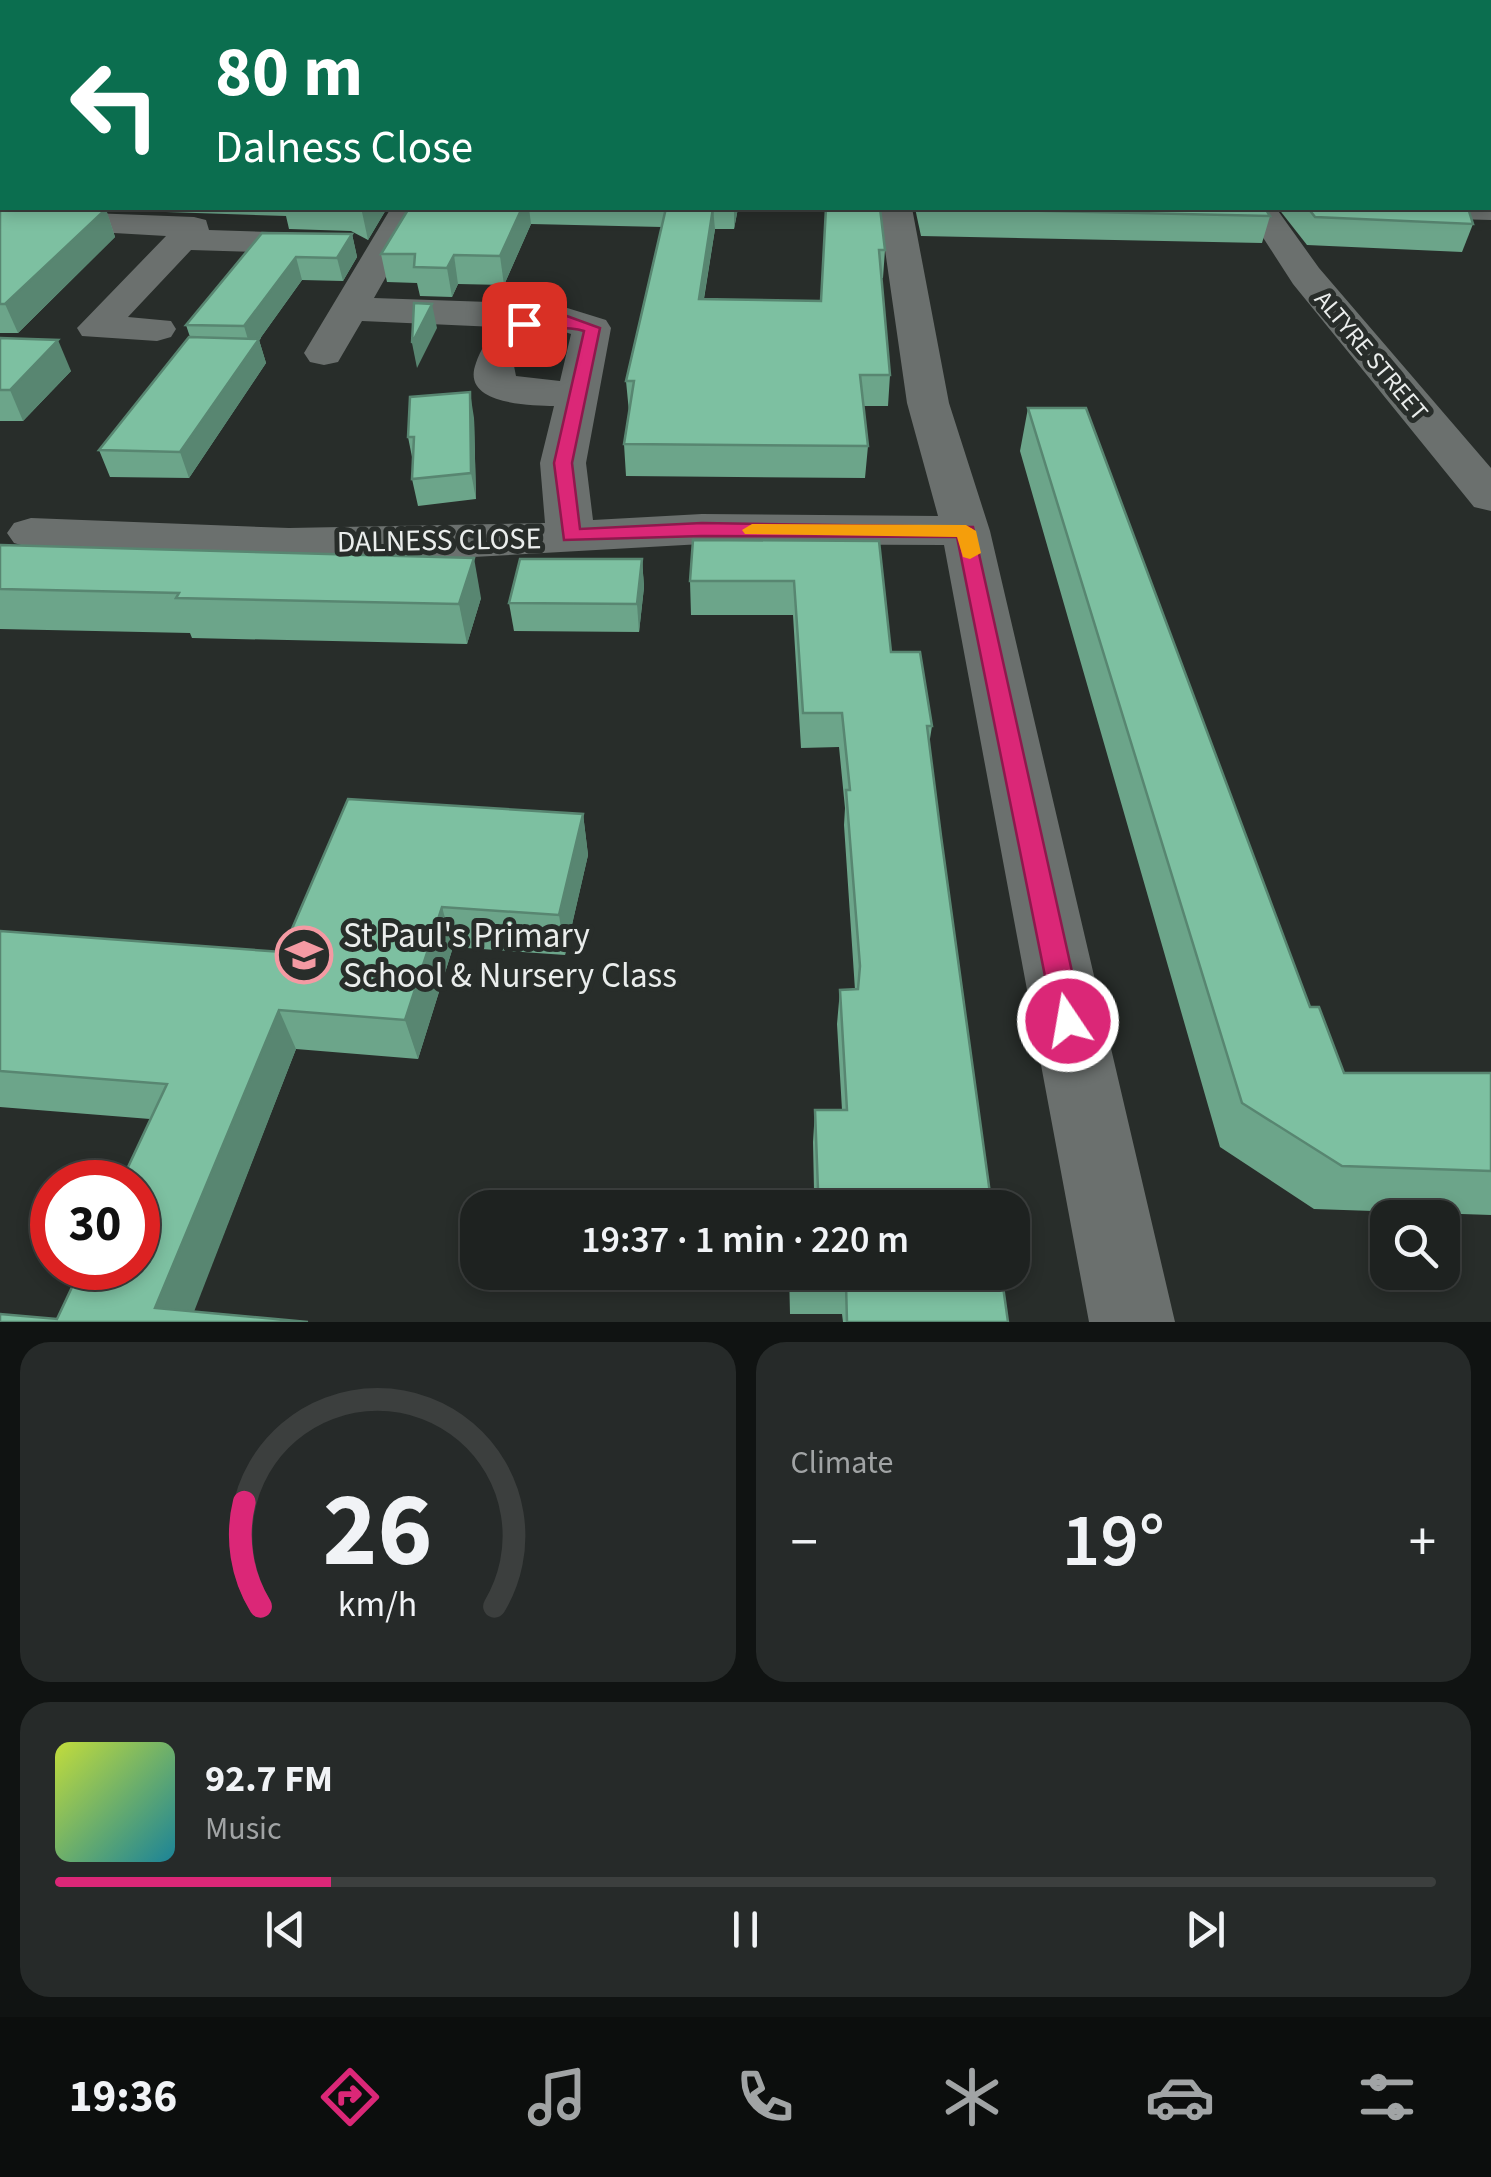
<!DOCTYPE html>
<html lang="en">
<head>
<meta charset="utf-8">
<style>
  :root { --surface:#1e2220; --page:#262a29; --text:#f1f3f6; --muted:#a1a4a5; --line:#3c3f3e; --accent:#db2777 }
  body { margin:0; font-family:"Source Sans 3",sans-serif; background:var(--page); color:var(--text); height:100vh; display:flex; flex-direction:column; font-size:38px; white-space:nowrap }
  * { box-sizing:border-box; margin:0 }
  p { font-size:32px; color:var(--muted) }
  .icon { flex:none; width:55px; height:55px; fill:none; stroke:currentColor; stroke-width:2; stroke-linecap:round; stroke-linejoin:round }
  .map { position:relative; height:1322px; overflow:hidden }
  .side { display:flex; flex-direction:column; gap:20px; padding:20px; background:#101312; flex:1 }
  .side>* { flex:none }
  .guide { position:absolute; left:0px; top:0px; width:1492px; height:210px; box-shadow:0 5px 15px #0003,0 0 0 2px var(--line); background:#0b6e4f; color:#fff; overflow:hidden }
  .tools { position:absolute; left:1370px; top:1200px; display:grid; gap:20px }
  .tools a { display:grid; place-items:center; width:90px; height:90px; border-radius:20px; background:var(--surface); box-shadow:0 5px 15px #0003,0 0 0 2px var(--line); font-size:50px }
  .speed { position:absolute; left:30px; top:1160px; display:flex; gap:20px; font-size:50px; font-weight:700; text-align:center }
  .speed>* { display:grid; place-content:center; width:130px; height:130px; border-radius:50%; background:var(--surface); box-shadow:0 5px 15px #0003,0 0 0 2px var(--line); line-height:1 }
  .speed .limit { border:15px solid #d22; background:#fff; color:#111 }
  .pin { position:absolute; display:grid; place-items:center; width:85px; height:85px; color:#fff; margin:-42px; border-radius:20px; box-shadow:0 5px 15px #0006 }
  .me { position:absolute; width:110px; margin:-55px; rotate:348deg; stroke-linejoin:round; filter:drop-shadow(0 0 8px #0008) }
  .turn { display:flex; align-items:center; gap:35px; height:210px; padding:0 50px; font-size:45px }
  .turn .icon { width:130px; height:130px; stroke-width:2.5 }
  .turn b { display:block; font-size:70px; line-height:85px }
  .big { font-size:75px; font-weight:600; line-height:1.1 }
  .side .card { flex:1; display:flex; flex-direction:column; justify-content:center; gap:15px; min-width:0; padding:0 35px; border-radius:30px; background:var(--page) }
  .side .dial { align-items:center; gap:0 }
  .dial svg { height:260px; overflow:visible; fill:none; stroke:var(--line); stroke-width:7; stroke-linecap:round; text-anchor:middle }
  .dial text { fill:var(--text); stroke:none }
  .song { display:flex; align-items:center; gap:30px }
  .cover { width:120px; height:120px; border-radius:15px; background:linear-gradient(135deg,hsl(70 70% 55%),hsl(190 70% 35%)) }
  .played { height:10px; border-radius:5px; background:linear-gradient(90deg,var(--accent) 20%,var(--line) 20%) }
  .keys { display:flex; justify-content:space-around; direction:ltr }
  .heat { display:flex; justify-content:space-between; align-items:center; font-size:55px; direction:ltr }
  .side .tiles { flex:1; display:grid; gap:20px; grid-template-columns:1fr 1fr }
  .card:last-child { grid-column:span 2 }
  .trip { position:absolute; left:460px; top:1190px; width:570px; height:100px; border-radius:30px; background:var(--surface); box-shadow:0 5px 15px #0003,0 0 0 2px var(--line); font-weight:600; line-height:100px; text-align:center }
  .tabs { display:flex; height:160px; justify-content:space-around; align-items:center; background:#0c0e0d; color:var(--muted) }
  .tabs .icon { width:70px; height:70px }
  .tabs .current { color:var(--accent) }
  .tabs b { font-size:45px; color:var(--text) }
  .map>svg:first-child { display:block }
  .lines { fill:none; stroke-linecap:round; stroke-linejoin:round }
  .minor { fill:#6b706e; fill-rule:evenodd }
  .wall { fill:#6ca58a }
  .shaded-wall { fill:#588671 }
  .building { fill:#7dc0a1; stroke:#588671; stroke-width:2.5 }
  .route { fill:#db2777; stroke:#8e194d; stroke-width:2.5 }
  .slow { fill:#f59e0b }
  .labels { text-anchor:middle; stroke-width:10; stroke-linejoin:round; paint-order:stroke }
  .far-street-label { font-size:25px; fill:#eaedec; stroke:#282d2a }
  .street-label { font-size:30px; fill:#eaedec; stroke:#282d2a }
  .near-poi-label { font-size:35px; fill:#eaedec; stroke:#282d2a; text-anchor:start }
</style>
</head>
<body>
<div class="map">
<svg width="1491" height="1322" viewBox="0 0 1491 1322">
  <rect width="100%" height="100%" fill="#282d2a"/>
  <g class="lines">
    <g class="minor">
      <path d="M1421,0H1445V2H1422Z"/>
      <rect x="1490" y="126" width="1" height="19"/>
      <path d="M1491,200V220L1416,218L1404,215L1399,208H1490Z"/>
      <path d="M391,208H425L374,298L489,302L530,313L564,307L606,320L611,328L586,463L593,520L702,514L938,516L907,403L879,208H912L949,403L990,531L1175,1322H1089L944,545L702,544L473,557L289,558L31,548L14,543L7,533L14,523L31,518L289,528L545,523L540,463L554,406C529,405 460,405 476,363C480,350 489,338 496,327L362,321L338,362L324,365L310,362L304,353ZM562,331L571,334L560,381L516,376L514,366L530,336Z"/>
      <path d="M1244,208H1276L1319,268L1491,468V511L1474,507L1293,284Z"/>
      <path d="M39,211L194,217L206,220L209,230L327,234L339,237L344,244L339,251L327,254L191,250L128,317L171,321L176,329L171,337L157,341L82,336L77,328L166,236L27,228L22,221L27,214Z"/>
    </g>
  </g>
  <g class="wall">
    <path d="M939,0H1401L1402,2H938Z"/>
    <path d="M1474,0H1491L1490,22V2H1475Z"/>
    <path d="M0,74L2,208H387L368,240L351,231L289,229L286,216L106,210L115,237L18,333H0Z"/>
    <path d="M409,208H738L734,229H715L704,299L821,301L826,208L885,250L883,278H881L890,375L888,406H864L868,446L865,478L626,476L624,444L629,412L626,381L662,227L531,224L504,285L458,284L452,297L420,296L417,283L387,282L381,254Z"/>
    <path d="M915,208H1265L1270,216L1262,243L921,236Z"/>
    <path d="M1278,208H1468L1473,224L1462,252L1307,245Z"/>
    <path d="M262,233L352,234L357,257L343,281L302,280L259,340L266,363L189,478L110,477L99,450L190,337L186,325Z"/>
    <path d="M0,338L71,371L23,421H0Z"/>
    <path d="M1028,408L1310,1007L1344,1073H1491V1215L1314,1209L1220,1147L1020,451Z"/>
    <path d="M474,418L476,499L418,506L412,479L413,462L408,437Z"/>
    <path d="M879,541L891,652L932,726L929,745L992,1208H788L789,1190H814L813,1142L815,1110H842L837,1024L840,990H855L844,825L845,808L839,747L801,748L793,615H691L690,581Z"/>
    <path d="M0,545L481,598L467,644L192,638L190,633L0,629Z"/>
    <path d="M642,559L644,587L639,632L514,631L509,603Z"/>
    <path d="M583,814L588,855L565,955L453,947L418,1059L296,1049L193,1312L57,1319L150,1119L0,1107V931L282,952Z"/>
    <path d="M789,1272H1001L1008,1322H843L842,1314H790Z"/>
  </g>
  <g class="shaded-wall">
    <path d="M454,0H512L505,2H447Z"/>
    <path d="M2,183V208L0,206V185Z"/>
    <path d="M365,208H387L368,240L362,212Z"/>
    <path d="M522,208H529L531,224L504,285L500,256Z"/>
    <path d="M713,208L715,229L699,328V299Z"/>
    <path d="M734,208H738L734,229Z"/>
    <path d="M106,209L115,237L18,333L5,304Z"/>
    <path d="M352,234L357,257L343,281L337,258Z"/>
    <path d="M454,255L458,284L452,297L447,268Z"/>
    <path d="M296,257L302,280L259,340L266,363L189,478L180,452L251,350L244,326Z"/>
    <path d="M432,304L437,328L417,368L412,343Z"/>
    <path d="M58,340L71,371L23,421L10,390Z"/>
    <path d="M470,392L474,418L476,499L471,473Z"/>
    <path d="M474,558L481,598L467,644L459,604Z"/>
    <path d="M642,559L644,587L639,632L637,604Z"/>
    <path d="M583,814L588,855L565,955L559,915Z"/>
    <path d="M442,907L453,947L418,1059L405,1020Z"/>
    <path d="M279,1010L296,1049L190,1322L155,1308Z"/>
  </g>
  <g class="building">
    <path d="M279,0H454L447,2H275Z"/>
    <path d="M952,0H1401L1402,2H967Z"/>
    <path d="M0,74H2V183L0,185Z"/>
    <path d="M0,201L2,208L106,209L5,304H0Z"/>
    <path d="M409,208H522L500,256L454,255L447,268L414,267L415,254H381Z"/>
    <path d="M666,208H713L699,299L821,301L826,208H880L885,250H879L890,375H860L868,446L624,444L634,381H626Z"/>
    <path d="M924,208H1265L1270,216Z"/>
    <path d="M1308,208H1468L1473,224L1315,217Z"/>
    <path d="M262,233L352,234L337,258L296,257L244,326L186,325Z"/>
    <path d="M414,303L432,304L412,343Z"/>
    <path d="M189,337L259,339L180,452L99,450Z"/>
    <path d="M0,338L58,340L10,390H0Z"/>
    <path d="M470,392L471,473L412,479L414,437H408L410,397Z"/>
    <path d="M1028,408H1086L1310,1007H1319L1344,1073H1491V1171L1342,1166L1242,1103Z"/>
    <path d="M693,540L879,541L891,652H920L932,726H927L941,836L992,1208H790L789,1190H818L815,1110H847L840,990L858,989L860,966L846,790H850L842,713H803L794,581H690Z"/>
    <path d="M0,545L474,558L459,604L176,598L179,593L0,589Z"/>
    <path d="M520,559H642L637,604L509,603Z"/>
    <path d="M348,799L583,814L559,915L442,907L405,1020L279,1010L155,1308L308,1322H0V1314L57,1319L81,1268H138V1182H121L167,1084L0,1071V931L282,952Z"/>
    <path d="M791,1272H1001L1008,1322H847L846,1284L792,1285Z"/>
  </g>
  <path class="route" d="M564,315L600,328L572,463L580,529L702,523L973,527L1083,1021L1079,1030L1068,1034L1058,1030L1054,1021L957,537L702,536L564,540L554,463L584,331C562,324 528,332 515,324L524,319Z"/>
  <path class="slow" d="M752,524L966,525L976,531L981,553L970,559L963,557L957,537L745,534L742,530Z"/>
  <defs>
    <g id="school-ring" transform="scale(2.875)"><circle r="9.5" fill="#282d2a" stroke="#f49aa3" stroke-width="1.5"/><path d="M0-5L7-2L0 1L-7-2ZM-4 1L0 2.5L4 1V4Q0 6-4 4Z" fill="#f49aa3"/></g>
  </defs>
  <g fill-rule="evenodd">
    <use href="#school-ring" x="304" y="955"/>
  </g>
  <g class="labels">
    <g class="far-street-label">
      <text transform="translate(1372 355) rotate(50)" y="9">ALTYRE STREET</text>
    </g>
    <g class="street-label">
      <text transform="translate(439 540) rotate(-1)" y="10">DALNESS CLOSE</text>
    </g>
    <g class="near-poi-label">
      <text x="343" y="947">St Paul's Primary<tspan x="343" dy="40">School &amp; Nursery Class</tspan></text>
    </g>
  </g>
</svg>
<div class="tools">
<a><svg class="icon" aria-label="search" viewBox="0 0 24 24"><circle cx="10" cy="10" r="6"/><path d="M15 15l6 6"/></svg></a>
</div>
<div class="speed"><div class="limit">30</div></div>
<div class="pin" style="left:524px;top:324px;background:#d93025"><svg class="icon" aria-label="arrive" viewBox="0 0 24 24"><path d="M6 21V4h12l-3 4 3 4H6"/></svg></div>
<svg class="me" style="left:1068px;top:1021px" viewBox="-20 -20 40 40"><circle r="17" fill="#db2777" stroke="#fff" stroke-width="3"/><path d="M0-11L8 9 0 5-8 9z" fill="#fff"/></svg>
<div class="trip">19:37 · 1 min · 220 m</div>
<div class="guide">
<div class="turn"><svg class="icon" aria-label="left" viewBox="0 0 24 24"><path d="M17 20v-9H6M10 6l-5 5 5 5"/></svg><div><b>80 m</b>Dalness Close</div></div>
</div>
</div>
<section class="side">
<div class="tiles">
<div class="card dial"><svg viewBox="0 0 100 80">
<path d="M14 69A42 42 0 1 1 86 69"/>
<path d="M14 69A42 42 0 0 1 9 37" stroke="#db2777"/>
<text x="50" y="56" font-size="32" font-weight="700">26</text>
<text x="50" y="72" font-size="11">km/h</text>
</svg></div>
<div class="card"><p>Climate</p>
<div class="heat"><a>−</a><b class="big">19°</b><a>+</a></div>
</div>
<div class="card">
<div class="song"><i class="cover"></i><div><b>92.7 FM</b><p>Music</p></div></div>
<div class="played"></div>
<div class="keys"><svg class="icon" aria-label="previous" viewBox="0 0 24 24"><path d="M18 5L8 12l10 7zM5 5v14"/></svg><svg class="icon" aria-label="pause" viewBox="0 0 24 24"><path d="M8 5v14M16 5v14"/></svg><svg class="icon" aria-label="next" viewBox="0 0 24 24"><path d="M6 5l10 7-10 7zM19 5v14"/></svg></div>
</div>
</div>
</section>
<nav class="tabs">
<b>19:36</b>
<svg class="icon current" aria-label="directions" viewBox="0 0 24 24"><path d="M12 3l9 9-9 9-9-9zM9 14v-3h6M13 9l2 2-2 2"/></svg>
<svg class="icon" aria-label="music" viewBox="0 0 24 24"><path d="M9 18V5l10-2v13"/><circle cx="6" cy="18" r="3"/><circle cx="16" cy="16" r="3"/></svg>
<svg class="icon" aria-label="phone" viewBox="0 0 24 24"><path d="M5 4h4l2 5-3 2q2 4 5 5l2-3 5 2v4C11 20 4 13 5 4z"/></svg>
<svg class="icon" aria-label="climate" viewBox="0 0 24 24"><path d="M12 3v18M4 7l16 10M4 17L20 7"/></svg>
<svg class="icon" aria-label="car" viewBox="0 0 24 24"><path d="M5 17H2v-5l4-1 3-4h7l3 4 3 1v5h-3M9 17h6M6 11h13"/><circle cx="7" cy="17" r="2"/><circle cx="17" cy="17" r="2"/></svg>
<svg class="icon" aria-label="filters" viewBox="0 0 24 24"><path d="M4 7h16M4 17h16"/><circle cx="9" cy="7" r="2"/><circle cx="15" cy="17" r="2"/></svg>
</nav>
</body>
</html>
